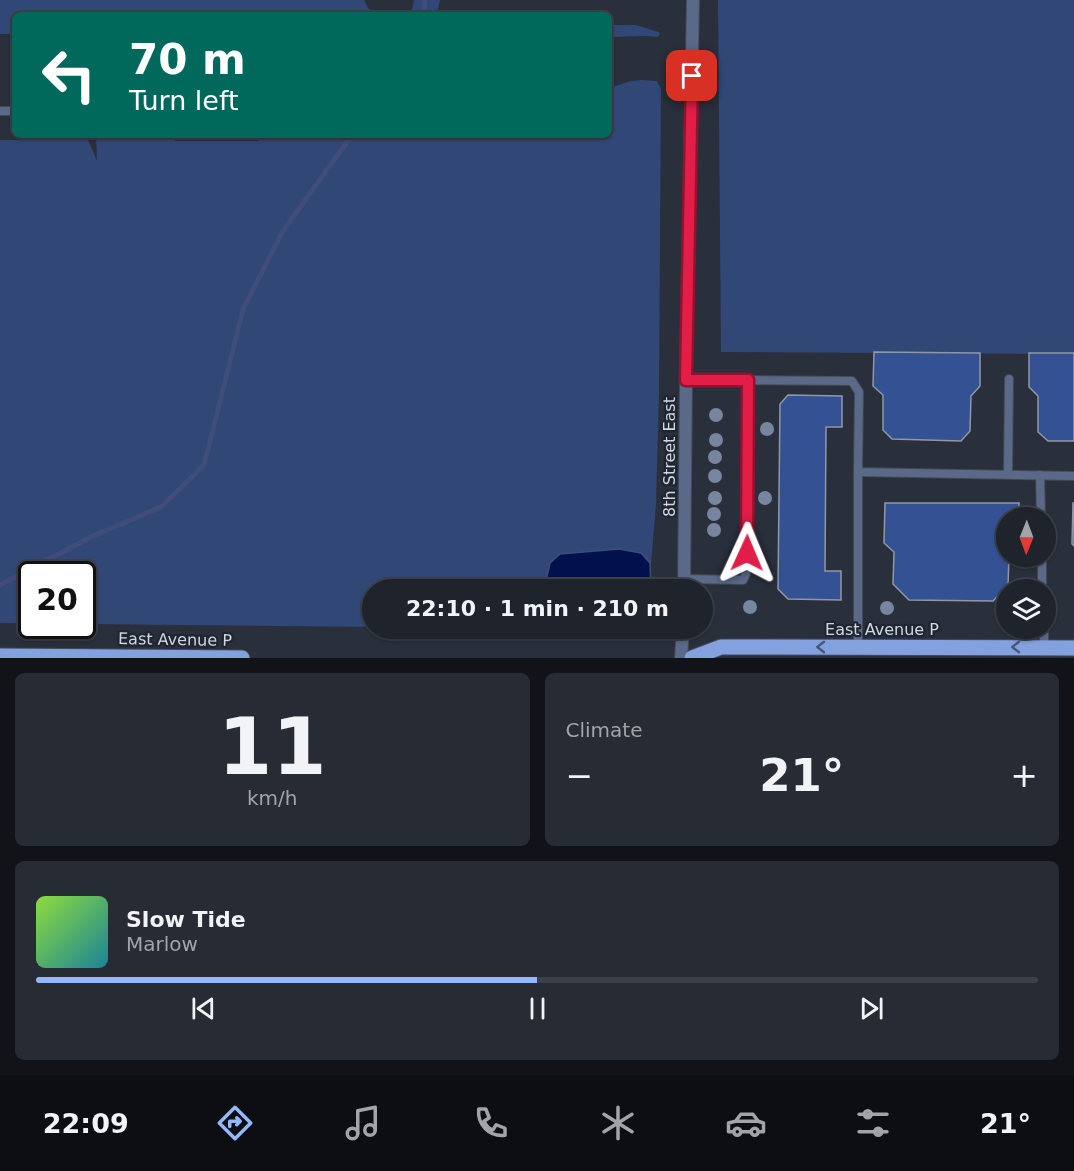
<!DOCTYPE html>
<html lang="en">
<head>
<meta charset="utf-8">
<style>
  :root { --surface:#1f232c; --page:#272b34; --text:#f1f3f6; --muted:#a1a4a9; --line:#3c4048; --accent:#94b7fd }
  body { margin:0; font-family:"DejaVu Sans",sans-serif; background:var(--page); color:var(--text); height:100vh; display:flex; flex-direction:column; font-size:22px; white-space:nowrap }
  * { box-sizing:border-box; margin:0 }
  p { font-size:20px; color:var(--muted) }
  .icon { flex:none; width:33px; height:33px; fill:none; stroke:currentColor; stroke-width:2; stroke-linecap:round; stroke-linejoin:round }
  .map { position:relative; height:658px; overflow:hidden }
  .details { display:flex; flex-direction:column; gap:15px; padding:15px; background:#111318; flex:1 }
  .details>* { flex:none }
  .guide { position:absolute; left:12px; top:12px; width:600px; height:126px; border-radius:9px; box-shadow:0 2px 4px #0004,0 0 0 2px var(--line); background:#00695c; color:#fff; overflow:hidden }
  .needle { width:39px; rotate:181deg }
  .fabs { position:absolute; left:996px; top:507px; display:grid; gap:12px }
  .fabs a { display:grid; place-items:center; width:60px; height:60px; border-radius:50%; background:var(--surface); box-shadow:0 2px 4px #0004,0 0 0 2px var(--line); font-size:30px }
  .speed { position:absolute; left:18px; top:561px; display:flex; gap:12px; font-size:30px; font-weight:700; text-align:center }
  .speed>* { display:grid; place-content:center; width:78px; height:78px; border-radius:50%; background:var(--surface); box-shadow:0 2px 4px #0004,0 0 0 2px var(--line); line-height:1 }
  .speed .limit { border:3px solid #111; border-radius:9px; background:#fff; color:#111 }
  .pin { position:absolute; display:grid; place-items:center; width:51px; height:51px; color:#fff; margin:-26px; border-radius:12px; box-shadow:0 3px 9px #0006 }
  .me { position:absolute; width:66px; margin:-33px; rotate:1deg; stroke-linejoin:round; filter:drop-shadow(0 0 4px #0008) }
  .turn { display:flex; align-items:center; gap:21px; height:126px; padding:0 18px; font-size:27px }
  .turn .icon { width:78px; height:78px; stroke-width:2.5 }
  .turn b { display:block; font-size:42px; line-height:51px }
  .big { font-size:45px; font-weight:600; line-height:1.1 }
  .details .tile { flex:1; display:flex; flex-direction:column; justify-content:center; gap:9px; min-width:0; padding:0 21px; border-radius:9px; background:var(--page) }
  .details .dial { align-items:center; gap:0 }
  .dial b { font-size:78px; line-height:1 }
  .song { display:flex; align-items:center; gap:18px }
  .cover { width:72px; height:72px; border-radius:9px; background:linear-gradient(135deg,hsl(90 70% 55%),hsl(190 70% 35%)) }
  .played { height:6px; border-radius:3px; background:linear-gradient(90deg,var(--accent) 50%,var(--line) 50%) }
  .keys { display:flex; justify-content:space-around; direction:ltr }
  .heat { display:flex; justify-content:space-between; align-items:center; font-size:33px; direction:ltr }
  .details .tiles { flex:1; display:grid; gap:15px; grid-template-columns:1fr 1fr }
  .tile:last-child { grid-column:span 2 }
  .trip { position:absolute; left:362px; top:579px; width:351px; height:60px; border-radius:30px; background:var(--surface); box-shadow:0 2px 4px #0004,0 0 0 2px var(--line); font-weight:600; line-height:60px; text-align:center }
  .dock { display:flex; height:96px; justify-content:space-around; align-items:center; background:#0c0e12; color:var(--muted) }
  .dock .icon { width:42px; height:42px }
  .dock .selected { color:var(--accent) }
  .dock b { font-size:27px; color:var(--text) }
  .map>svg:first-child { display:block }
  .green { fill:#314776 }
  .water { fill:#01114e; stroke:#404c79; stroke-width:1.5 }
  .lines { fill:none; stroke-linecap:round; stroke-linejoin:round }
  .stream { stroke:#404c79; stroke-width:5 }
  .building { fill:#335193; stroke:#9098a7; stroke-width:1.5 }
  .lane-casing { stroke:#444a55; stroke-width:10 }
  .street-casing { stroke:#444a55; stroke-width:14 }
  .primary-casing { stroke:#444a55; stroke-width:17 }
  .lane { stroke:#5a6987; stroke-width:8 }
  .street { stroke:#5a6987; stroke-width:12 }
  .primary { stroke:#83a1de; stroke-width:15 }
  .tree { fill:#78859f }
  .oneway { stroke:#475776 }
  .route-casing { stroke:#92132f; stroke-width:15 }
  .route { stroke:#e11d48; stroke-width:10 }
  .labels { text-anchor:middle; stroke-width:4.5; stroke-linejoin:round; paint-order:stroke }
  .street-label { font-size:16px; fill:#d2d6de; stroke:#1f2531 }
</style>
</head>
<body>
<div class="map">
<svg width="1074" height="658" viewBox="0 0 1074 658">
  <rect width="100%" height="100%" fill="#292f3b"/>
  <g class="green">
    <path d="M0,0H364L368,8L379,15H15V34H0Z"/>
    <path d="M414,0H440L437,14H411Z"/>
    <path d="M718,0H1074V354L721,352Z"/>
    <path d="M609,25H636L659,32L660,35L657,37L645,36L609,37Z"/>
    <path d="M642,80L657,81L661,89L659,393L656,504L651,564L619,569L625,577L651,574V589L372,590V627L83,624L82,574H32L31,623H0V140H71L72,135H86L97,161L96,138L99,135H174L175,141H258L259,135H609V88L631,81Z"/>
  </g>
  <path class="water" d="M619,549L641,553L650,563L651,589L552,590L548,585L547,576L550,563L560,554Z"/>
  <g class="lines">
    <g class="stream">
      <path d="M424,15L425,0"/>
      <path d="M0,585L93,536L161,507L204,465L243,309L283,231L352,135"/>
    </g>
  </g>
  <g class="building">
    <path d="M874,352L980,353V386L971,396L970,431L961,441L892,439L883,430V395L873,386Z"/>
    <path d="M1029,353H1074V441H1048L1038,432V396L1029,387Z"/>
    <path d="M788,395L842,396V427H826L825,571H841V600L788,599L778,589L780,404Z"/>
    <path d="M885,503H1019V518H1006V556H1009L1008,585L993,601L909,600L893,584L894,552L884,543Z"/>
    <path d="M1073,503H1074V546L1072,544Z"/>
  </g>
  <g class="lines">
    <g class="lane-casing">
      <g id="lane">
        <path d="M0,111H15"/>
        <path d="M686,380H748"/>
        <path d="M858,472V647"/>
        <path d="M1008,474L1009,379"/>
        <path d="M1040,475L1041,518"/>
        <path d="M1042,556V590"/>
        <path d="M684,579L743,580L746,574L748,380L852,381L859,392L858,472L1074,476"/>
        <path d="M1044,628V647"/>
      </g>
    </g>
    <g class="street-casing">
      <g id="street">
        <path d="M684,590L686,380L693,0"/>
        <path d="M681,658L683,628"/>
      </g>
    </g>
    <g class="primary-casing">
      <g id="primary">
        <path d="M0,656L242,658"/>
        <path d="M692,658L721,647L1074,648"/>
      </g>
    </g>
    <use href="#lane" class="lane"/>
    <use href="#street" class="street"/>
    <use href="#primary" class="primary"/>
  </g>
  <g class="tree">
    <circle cx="716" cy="415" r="7"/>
    <circle cx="767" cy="429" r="7"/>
    <circle cx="716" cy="440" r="7"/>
    <circle cx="715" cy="457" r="7"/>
    <circle cx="715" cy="476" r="7"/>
    <circle cx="715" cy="498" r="7"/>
    <circle cx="765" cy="498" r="7"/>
    <circle cx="714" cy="514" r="7"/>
    <circle cx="714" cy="530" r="7"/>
    <circle cx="750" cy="607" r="7"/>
    <circle cx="887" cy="608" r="7"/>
  </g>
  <defs><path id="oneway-chevron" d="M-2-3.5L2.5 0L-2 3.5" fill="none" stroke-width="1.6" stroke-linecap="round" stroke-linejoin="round" transform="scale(1.5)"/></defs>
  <g class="oneway">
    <use href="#oneway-chevron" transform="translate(821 647) rotate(-180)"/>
    <use href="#oneway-chevron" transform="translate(1016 647) rotate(-180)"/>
  </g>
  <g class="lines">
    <g class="route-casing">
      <path id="route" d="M692,76L686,380H748L747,553"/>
    </g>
    <use href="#route" class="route"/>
  </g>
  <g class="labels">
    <g class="street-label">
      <text transform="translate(669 457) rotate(-90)" y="6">8th Street East</text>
      <text x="882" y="635">East Avenue P</text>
      <text transform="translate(175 639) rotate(1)" y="6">East Avenue P</text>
    </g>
  </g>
</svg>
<div class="fabs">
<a><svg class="needle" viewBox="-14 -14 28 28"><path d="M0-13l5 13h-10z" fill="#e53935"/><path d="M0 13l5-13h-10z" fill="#a1a4a9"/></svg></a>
<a><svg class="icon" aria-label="layers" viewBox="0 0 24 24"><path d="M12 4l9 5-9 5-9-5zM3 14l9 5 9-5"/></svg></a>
</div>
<div class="speed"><div class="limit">20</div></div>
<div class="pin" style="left:692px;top:76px;background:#d93025"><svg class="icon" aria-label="arrive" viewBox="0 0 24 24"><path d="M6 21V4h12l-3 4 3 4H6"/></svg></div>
<svg class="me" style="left:747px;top:553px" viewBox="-20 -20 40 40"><path d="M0-17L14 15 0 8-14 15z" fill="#e11d48" stroke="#fff" stroke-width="4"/></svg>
<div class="trip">22:10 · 1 min · 210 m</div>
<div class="guide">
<div class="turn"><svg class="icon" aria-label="left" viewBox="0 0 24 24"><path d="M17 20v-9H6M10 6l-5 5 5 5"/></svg><div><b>70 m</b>Turn left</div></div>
</div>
</div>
<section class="details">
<div class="tiles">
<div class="tile dial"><b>11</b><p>km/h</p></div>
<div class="tile"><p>Climate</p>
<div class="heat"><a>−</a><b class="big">21°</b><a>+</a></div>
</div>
<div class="tile">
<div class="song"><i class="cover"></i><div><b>Slow Tide</b><p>Marlow</p></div></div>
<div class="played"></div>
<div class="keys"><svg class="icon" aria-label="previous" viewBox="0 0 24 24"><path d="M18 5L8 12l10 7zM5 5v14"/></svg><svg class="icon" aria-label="pause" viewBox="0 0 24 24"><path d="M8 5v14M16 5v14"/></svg><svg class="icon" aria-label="next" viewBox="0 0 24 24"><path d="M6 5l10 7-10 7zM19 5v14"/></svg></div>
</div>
</div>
</section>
<nav class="dock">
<b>22:09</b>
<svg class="icon selected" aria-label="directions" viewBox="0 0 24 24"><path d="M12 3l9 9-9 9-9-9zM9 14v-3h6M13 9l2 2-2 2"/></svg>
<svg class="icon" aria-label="music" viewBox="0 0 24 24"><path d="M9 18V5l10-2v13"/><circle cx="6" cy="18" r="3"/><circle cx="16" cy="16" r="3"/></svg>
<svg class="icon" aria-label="phone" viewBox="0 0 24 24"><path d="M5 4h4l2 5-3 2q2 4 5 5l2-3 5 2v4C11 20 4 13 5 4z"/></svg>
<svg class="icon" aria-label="climate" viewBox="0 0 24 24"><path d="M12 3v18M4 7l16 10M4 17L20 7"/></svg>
<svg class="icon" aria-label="car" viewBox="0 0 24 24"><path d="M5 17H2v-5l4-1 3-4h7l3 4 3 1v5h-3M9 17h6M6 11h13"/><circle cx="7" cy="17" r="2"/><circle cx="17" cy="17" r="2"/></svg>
<svg class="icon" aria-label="filters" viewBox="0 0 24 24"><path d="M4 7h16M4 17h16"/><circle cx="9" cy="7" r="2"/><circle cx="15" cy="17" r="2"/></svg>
<b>21°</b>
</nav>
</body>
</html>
